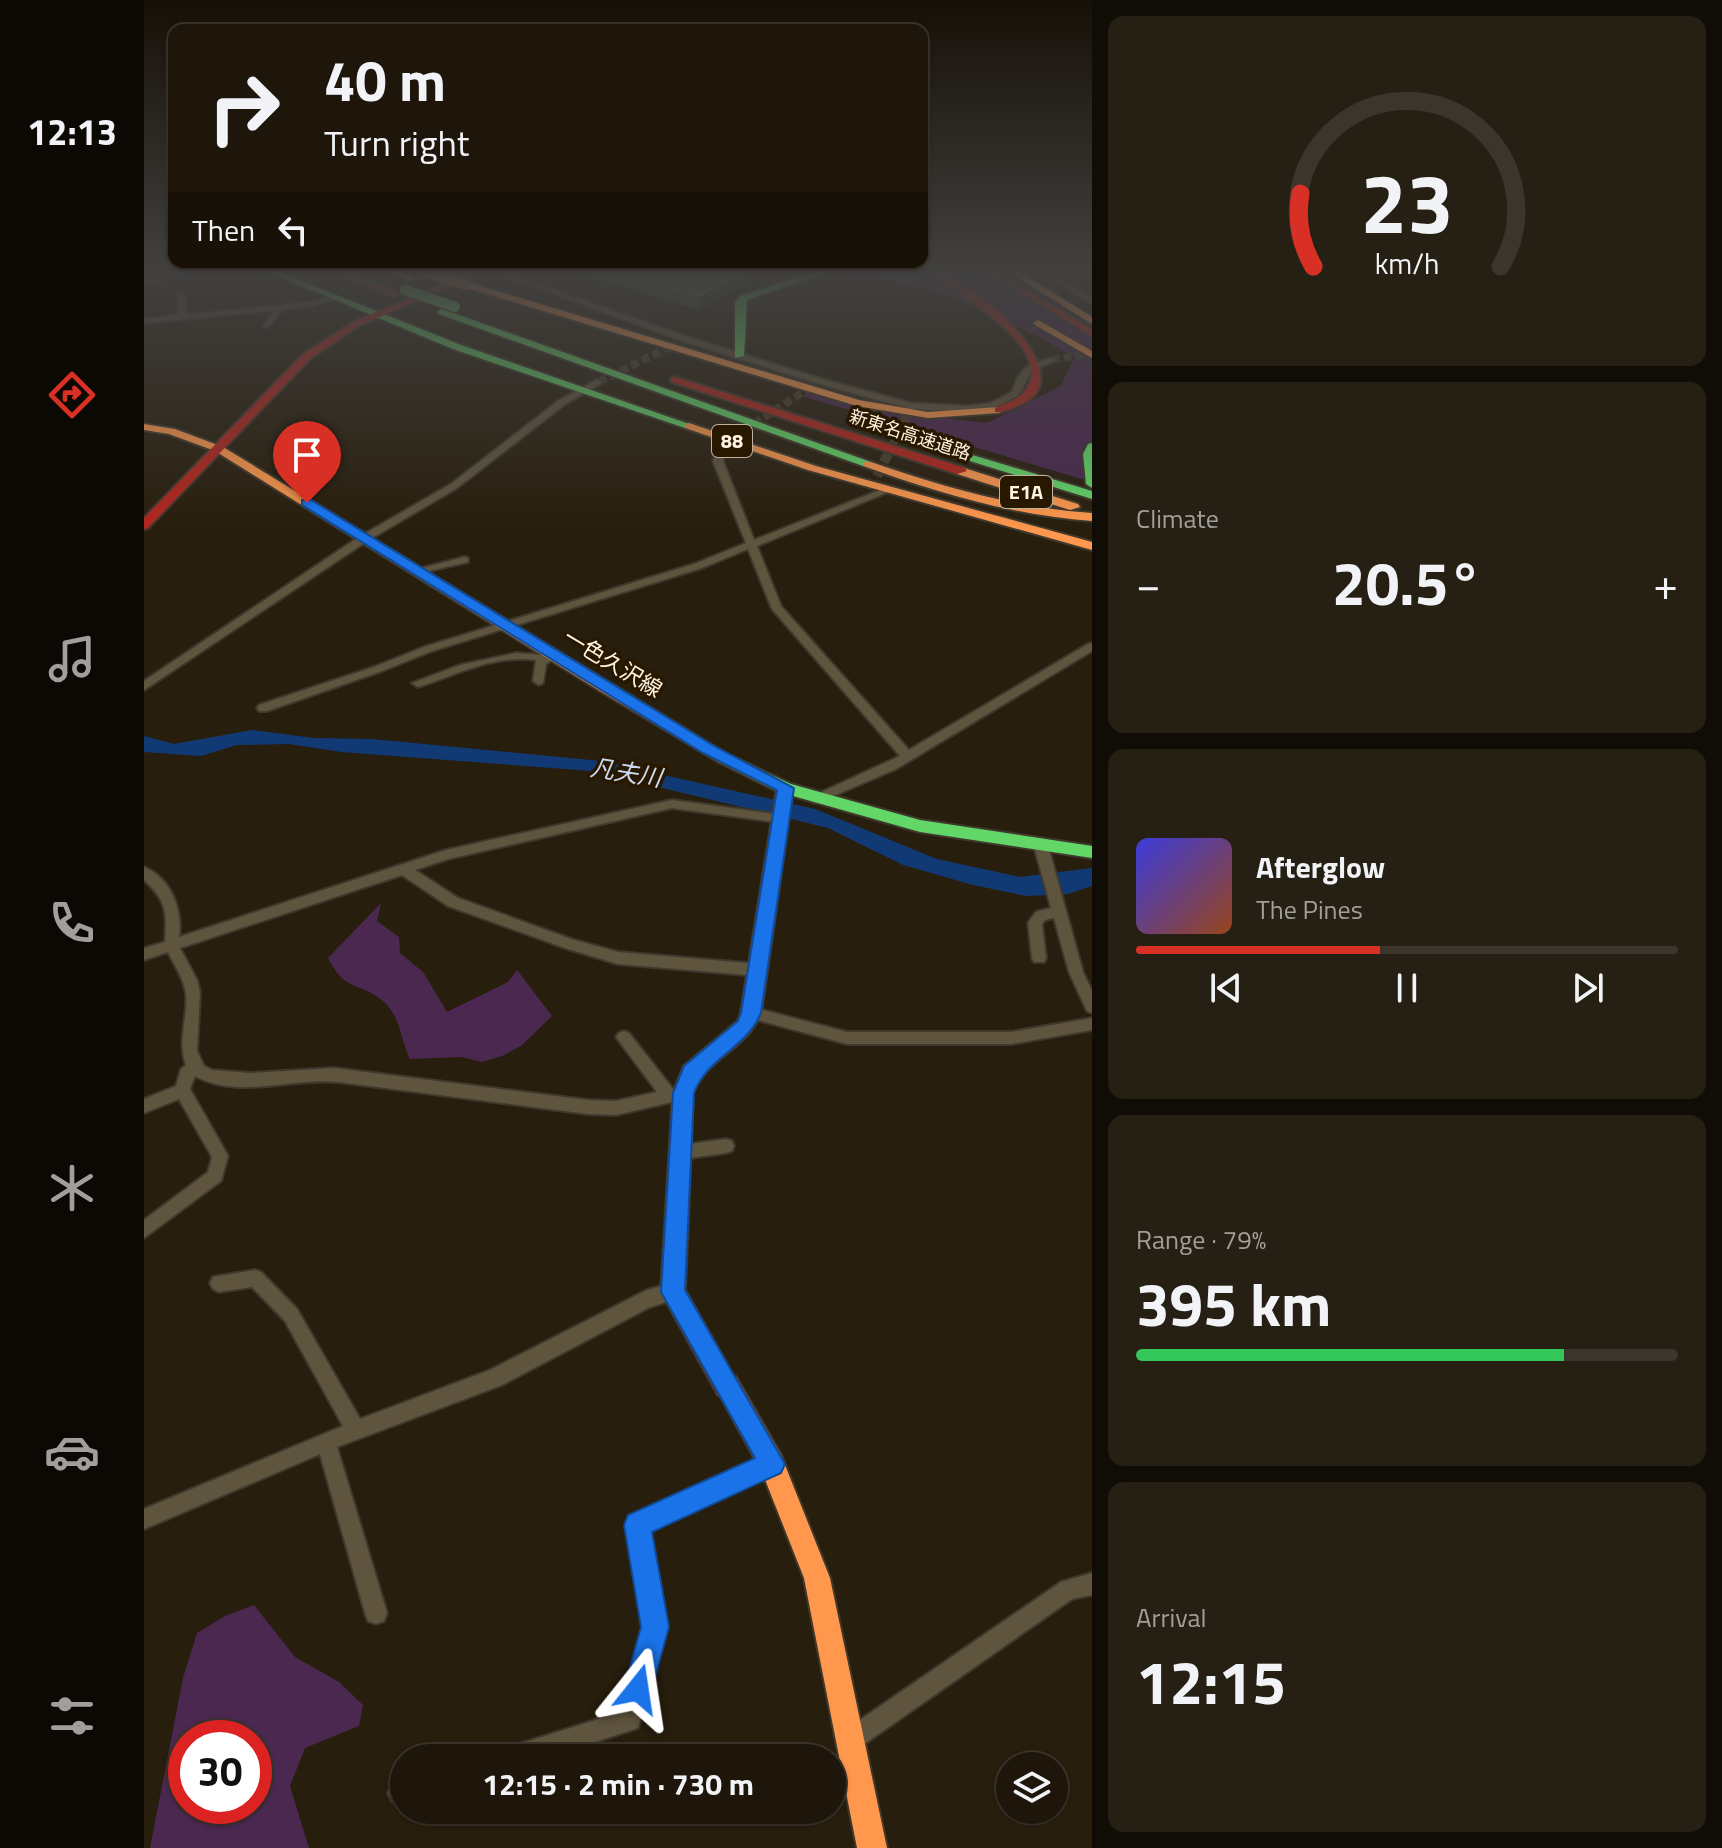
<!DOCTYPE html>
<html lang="en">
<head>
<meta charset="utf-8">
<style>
  :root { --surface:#1e160a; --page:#261f13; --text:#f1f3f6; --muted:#a19f9c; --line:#3c352b; --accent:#d93025 }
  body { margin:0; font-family:"Titillium Web","Noto Sans JP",sans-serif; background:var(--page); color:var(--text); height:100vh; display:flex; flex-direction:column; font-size:30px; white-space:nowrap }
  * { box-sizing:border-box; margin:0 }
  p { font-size:26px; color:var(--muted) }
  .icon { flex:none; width:44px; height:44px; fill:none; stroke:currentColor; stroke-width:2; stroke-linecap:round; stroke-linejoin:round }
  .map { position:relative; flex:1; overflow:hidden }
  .sheet { display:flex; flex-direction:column; gap:16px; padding:16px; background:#100c06; width:630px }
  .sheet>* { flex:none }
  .banner { position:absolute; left:24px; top:24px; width:760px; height:244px; border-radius:16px; box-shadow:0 2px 6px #0004,0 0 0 2px var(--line); background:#1e160a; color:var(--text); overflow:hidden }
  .fabs { position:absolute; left:852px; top:1752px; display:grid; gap:16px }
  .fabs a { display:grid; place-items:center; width:72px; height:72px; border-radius:50%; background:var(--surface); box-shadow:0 2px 6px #0004,0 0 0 2px var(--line); font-size:40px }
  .speed { position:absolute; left:24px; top:1720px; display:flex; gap:16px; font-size:40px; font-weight:700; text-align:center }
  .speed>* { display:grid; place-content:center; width:104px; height:104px; border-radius:50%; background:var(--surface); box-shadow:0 2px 6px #0004,0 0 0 2px var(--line); line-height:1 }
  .speed .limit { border:12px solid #d22; background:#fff; color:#111 }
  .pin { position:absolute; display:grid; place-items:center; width:68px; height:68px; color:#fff; margin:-82px -34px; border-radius:50% 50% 50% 0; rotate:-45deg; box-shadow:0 0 8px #0007 }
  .pin .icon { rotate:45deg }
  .me { position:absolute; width:88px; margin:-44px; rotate:15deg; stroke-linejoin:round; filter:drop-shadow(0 0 6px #0008) }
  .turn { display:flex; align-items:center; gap:28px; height:168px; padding:0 24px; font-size:36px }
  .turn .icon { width:104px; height:104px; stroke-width:2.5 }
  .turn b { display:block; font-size:56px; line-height:68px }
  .then { display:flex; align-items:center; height:76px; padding:0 24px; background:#0003; gap:16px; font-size:30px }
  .big { font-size:60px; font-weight:700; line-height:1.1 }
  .sheet .tile { flex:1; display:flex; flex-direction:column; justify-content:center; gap:12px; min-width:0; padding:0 28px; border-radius:16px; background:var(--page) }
  .sheet .dial { align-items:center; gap:0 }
  .dial svg { height:208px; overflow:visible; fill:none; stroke:var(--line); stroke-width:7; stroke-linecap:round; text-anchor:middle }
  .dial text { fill:var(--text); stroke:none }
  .song { display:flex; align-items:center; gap:24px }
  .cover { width:96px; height:96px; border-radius:12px; background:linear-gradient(135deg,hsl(240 70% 55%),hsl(20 70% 35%)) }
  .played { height:8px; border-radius:4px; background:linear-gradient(90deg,var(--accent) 45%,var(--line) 45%) }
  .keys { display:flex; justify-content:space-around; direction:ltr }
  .heat { display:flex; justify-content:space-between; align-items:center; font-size:44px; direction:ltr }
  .charge { height:12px; border-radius:6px; background:linear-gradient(90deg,#34c759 79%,var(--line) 0) }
  .trip { position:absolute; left:246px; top:1744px; width:456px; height:80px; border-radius:40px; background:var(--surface); box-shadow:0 2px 6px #0004,0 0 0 2px var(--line); font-weight:700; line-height:80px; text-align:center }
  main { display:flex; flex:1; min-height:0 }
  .dock { display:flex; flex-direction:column; width:144px; justify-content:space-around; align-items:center; background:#0c0904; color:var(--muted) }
  .dock .icon { width:56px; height:56px }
  .dock .selected { color:var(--accent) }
  .dock b { font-size:36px; color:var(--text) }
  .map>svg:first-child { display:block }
  .green { fill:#4b2850; fill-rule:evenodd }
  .water { fill:#113a75 }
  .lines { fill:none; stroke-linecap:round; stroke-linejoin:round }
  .street-tunnel-far1 { stroke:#483e2d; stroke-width:8; stroke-dasharray:8 4; stroke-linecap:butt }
  .street-tunnel { stroke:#483e2d; stroke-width:10; stroke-dasharray:10 5; stroke-linecap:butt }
  .street-casing { stroke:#3f382c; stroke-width:4 }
  .fast-casing { stroke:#3f382c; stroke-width:4 }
  .slow-casing { stroke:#3f382c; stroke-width:4 }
  .jam-casing { stroke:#3f382c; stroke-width:4 }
  .street { fill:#5f543e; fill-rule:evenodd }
  .fast { fill:#63d668; fill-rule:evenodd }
  .slow { fill:#ff974d; fill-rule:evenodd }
  .jam { fill:#b3261e; fill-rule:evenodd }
  .fast-bridge-casing { stroke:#3f382c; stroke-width:12; stroke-linecap:butt }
  .slow-bridge-casing { stroke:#3f382c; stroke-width:12; stroke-linecap:butt }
  .fast-bridge { stroke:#63d668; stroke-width:10 }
  .slow-bridge { stroke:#ff974d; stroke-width:10 }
  .wall { fill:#3e483f }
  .shaded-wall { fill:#2d2f24 }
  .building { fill:#535a51; stroke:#6e7267; stroke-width:2 }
  .route { fill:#1a73e8; stroke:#114b97; stroke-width:2 }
  .labels { text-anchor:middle; stroke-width:7; stroke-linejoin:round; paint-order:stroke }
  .far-street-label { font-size:18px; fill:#fff3e1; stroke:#291800 }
  .shield { fill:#291800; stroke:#bfb19e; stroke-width:2 }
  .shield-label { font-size:20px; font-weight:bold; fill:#fff3e1 }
  .street-label { font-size:22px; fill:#fff3e1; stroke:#291800 }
  .water-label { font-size:24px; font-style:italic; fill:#cbdaf2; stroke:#291800 }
</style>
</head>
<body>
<main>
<nav class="dock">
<b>12:13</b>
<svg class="icon selected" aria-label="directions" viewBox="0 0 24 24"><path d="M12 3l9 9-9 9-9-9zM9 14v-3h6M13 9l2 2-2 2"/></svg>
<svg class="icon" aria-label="music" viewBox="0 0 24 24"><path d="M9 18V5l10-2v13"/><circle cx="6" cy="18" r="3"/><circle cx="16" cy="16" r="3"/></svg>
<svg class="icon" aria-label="phone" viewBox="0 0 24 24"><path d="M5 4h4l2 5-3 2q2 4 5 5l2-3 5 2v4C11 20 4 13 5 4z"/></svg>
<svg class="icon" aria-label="climate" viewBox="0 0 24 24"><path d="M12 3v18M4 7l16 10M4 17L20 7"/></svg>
<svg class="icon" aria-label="car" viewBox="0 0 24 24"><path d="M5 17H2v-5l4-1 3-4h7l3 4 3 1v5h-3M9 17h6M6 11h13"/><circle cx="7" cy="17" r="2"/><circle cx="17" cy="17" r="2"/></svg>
<svg class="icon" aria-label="filters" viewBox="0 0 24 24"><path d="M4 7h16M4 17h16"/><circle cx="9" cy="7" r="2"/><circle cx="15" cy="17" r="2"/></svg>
</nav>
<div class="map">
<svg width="948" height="1848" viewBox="0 0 948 1848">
  <rect width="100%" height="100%" fill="#281e0d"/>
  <g class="green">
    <path d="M716,272H857L948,326V482L658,396L666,391L724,410L843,423L917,386L930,357C860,316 796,289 716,272Z"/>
    <path d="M237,903L233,921L255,937L256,953L279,972L303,1012L364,982L373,970L408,1016L377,1046L358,1056L338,1062L318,1057L266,1059C256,1039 257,1018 241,1003C216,980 203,995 184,958Z"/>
    <path d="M110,1605L151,1657L195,1682L219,1705L215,1726L161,1748L146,1786L165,1848H6L39,1678L53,1633L81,1616ZM42,1738H110V1806H42Z"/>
  </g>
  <path class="water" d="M108,730L170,738L228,739L457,761L671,809L793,859L876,877L948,868V886L924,894L882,896L829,885L759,865L684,828L448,771L197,752L145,744L93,745L57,756L0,752V736L30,744Z"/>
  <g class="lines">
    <g class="street-tunnel-far1">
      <path d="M908,360L948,353"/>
      <path d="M455,382L531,344"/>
      <path d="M600,430L669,386"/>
      <path d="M743,456L766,409"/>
    </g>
    <path class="street-tunnel" d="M733,476L744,454"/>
    <g class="street-casing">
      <g id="street">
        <path d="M39,272H50L0,285V281Z"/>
        <path d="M350,272H360L544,337L678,379L767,403L824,406L847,403L868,392L873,379L881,368L891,362L908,358L912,360L887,372L875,395L852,407L824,412L767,409L672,383L538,341Z"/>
        <path d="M897,272H905L948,299V304Z"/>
        <path d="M37,293L41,295L42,315L167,302L191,295L195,297L168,306L139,309L123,328L119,326L131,310L0,323V319L34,315L33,295Z"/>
        <path d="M452,380L459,382L420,405L313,488L223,541L0,690V681L215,537L307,484L414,401Z"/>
        <path d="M593,440L597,443L596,445L580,454L579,461L610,540L741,488L749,490L613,546L637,606L765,750L944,644L948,643V651L752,769L673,803L669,802L667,799L669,796L756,756L628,609L604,549L558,568L288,651L238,671L123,711H115L113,708L115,705L230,667L280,647L550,564L602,543L569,461L573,451Z"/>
        <path d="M320,557L324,558V562L272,574L267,571Z"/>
        <path d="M372,653L400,655L411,654V658L402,664L399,683L395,685L389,681L392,660C351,654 312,675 274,687L268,683L316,665Z"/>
        <path d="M528,800L638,815L644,819L638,823L528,808L304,859L271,870L314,898L427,939L474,952L615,964L620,966L622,970L620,974L615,976L474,964L424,949L304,906L258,875L36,948L53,980L56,992L53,1051L60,1066L68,1070L106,1073L190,1068L444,1100L472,1101L513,1092L475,1041L472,1037L475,1033L480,1031L485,1033L529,1089L539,1086L545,1088L547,1093L545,1098L472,1115L444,1114L194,1082C148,1077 95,1100 51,1076L46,1089L84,1156L77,1181L0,1238V1220L64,1172L68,1157L35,1099L0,1113V1099L32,1086L37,1069L42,1065C33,1041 44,1018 42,994C40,978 30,965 24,952L0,960V948L21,942C23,912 23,901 0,880V867C27,878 39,910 35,937L302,850Z"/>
        <path d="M897,841L904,846L939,972L948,991V1013L943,1011L925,972L910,918L901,920L898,924L902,958L900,962H890L888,958L884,923L892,912L907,908L890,846Z"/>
        <path d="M607,1007L703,1032H867L948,1018V1030L867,1044H703L602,1017L600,1013L602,1009Z"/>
        <path d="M582,1139L588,1141L590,1146L588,1151L582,1153L539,1159L533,1157L531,1152L533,1147L539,1145Z"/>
        <path d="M111,1270L117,1272L153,1309L216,1419L346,1370L503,1290L529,1283L535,1286L538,1292L535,1298L506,1307L358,1385L193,1447L243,1613L240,1621L232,1624L224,1621L221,1613L176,1454L0,1529V1509L199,1426L141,1321L108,1287L75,1292L69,1289L66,1283L69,1277Z"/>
        <path d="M628,1454L635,1457L638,1464L635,1471L505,1530L522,1627L494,1728L402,1758H355L358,1750L366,1747L477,1712L500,1627L484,1525L487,1518Z"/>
        <path d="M948,1573V1595L928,1599L716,1747L708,1750L700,1747L697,1739L700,1731L917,1582Z"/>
        <path d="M260,1779V1803L256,1805L248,1801L244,1793L248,1785Z"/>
      </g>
    </g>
    <g class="fast-casing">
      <g id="fast">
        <path d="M124,272H135L317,345L551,426L541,428L309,349Z"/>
        <path d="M670,272H683L603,300L600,356L591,358V303L596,296Z"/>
        <path d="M298,309L727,462L729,464L719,466L295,314L293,312Z"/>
        <path d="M782,441L948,491V499L778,446L776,444Z"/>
        <path d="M948,443V488L942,484L939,454L944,444Z"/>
        <path d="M581,753L647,784L776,820L948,846V858L776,832L635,792L575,762L573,758L575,754Z"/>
      </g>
    </g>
    <g class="slow-casing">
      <g id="slow">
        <path d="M243,272H256L272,278L267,281Z"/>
        <path d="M865,272H876L948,317V324Z"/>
        <path d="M323,282L715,400L784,412L855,407L860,410L855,413L784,418L713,406L320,287Z"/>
        <path d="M894,320L948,351V358L891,325L889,323Z"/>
        <path d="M545,423L672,466L948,542V550L664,470L541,428V424Z"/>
        <path d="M0,424L31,429L79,447L589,758L581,763L575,762L456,691L71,451L25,434L0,430Z"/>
        <path d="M719,462H727C800,487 871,508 948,513V521C868,515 794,493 719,466Z"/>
        <path d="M817,467L934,504L936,507L926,510L813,474L811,471Z"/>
        <path d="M583,1374L592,1377L637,1455L686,1578L743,1848H713L660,1578L618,1472L571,1386L574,1377Z"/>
      </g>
    </g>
    <g class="jam-casing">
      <g id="jam">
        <path d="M191,272H202L256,294L248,296Z"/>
        <path d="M327,272H339L215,326L167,358L4,528L0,529V518L159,354L209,322Z"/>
        <path d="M786,272C823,272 940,373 880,403C871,407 861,413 851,412V408C860,404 873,400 879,393C918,348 808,293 786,272Z"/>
        <path d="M842,272H853L948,329V336Z"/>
        <path d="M531,377L821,468L823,471L813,474L527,382V378Z"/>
        <path d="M641,783L649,788L617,1013C602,1051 563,1056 549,1093L541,1290L595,1386L592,1395L583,1398L574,1395L517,1292L529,1093L540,1066L594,1021L597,1013L633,788Z"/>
      </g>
    </g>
    <use href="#street" class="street"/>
    <use href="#fast" class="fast"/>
    <use href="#slow" class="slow"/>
    <use href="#jam" class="jam"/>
    <g class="fast-bridge-casing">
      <path id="fast-bridge" d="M261,290L311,307"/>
    </g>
    <g class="slow-bridge-casing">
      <path id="slow-bridge" d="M281,272L323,285"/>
    </g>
    <use href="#fast-bridge" class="fast-bridge"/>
    <use href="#slow-bridge" class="slow-bridge"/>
  </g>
  <path class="wall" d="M431,272H610L609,281L555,310Z"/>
  <path class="shaded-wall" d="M602,272H610L609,281L555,310V296Z"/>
  <path class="building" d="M475,272H602L555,296Z"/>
  <linearGradient id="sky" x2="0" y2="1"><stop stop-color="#161007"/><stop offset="0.51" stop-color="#424140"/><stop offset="1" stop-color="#424140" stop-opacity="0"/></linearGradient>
  <rect width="948" height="530" fill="url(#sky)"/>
  <path class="route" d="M158,500H167L570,746L650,788L617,1013C602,1049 563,1057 550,1093L541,1290L641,1464L637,1473L508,1532L525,1627L505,1699L494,1703L484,1699L480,1689L497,1627L480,1525L484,1515L611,1458L517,1292L529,1093L540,1066L594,1021L597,1013L633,790L559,753L158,505Z"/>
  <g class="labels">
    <g class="far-street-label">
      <text transform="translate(766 435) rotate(18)" y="6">新東名高速道路</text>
    </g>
    <g class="shield">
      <rect x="568" y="425" width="40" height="32" rx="6"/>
      <rect x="856" y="476" width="52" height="32" rx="6"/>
    </g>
    <g class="shield-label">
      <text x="588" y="448">88</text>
      <text x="882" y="499">E1A</text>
    </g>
    <g class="street-label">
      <text transform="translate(469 663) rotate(31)" y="8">一色久沢線</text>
    </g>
    <g class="water-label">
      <text transform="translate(482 773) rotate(9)" y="8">凡夫川</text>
    </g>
  </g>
</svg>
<div class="fabs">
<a><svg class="icon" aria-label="layers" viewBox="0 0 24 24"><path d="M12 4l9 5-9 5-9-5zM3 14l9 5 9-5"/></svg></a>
</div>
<div class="speed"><div class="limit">30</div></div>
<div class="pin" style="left:163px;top:503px;background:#d93025"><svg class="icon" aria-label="arrive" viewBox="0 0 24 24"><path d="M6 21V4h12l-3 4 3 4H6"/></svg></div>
<svg class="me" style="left:494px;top:1689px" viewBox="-20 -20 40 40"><path d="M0-17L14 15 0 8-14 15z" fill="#1a73e8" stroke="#fff" stroke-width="4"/></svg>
<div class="trip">12:15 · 2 min · 730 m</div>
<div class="banner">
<div class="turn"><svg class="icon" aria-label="right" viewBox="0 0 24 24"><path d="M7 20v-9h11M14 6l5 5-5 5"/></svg><div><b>40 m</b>Turn right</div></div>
<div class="then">Then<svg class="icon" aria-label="left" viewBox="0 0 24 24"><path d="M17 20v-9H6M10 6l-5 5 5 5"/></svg></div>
</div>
</div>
<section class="sheet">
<div class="tile dial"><svg viewBox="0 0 100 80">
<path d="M14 69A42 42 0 1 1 86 69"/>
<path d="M14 69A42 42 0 0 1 9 41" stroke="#d93025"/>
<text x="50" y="56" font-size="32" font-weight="700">23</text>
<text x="50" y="72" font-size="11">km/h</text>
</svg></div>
<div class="tile"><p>Climate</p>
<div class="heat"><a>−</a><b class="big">20.5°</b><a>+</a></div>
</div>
<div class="tile">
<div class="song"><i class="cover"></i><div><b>Afterglow</b><p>The Pines</p></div></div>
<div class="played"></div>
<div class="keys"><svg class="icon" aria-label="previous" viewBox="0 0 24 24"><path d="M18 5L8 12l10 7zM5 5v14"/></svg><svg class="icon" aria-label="pause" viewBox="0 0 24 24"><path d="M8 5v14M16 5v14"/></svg><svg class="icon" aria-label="next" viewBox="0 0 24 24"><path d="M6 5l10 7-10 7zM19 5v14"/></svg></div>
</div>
<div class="tile"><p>Range · 79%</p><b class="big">395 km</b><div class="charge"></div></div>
<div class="tile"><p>Arrival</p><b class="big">12:15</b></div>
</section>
</main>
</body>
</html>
